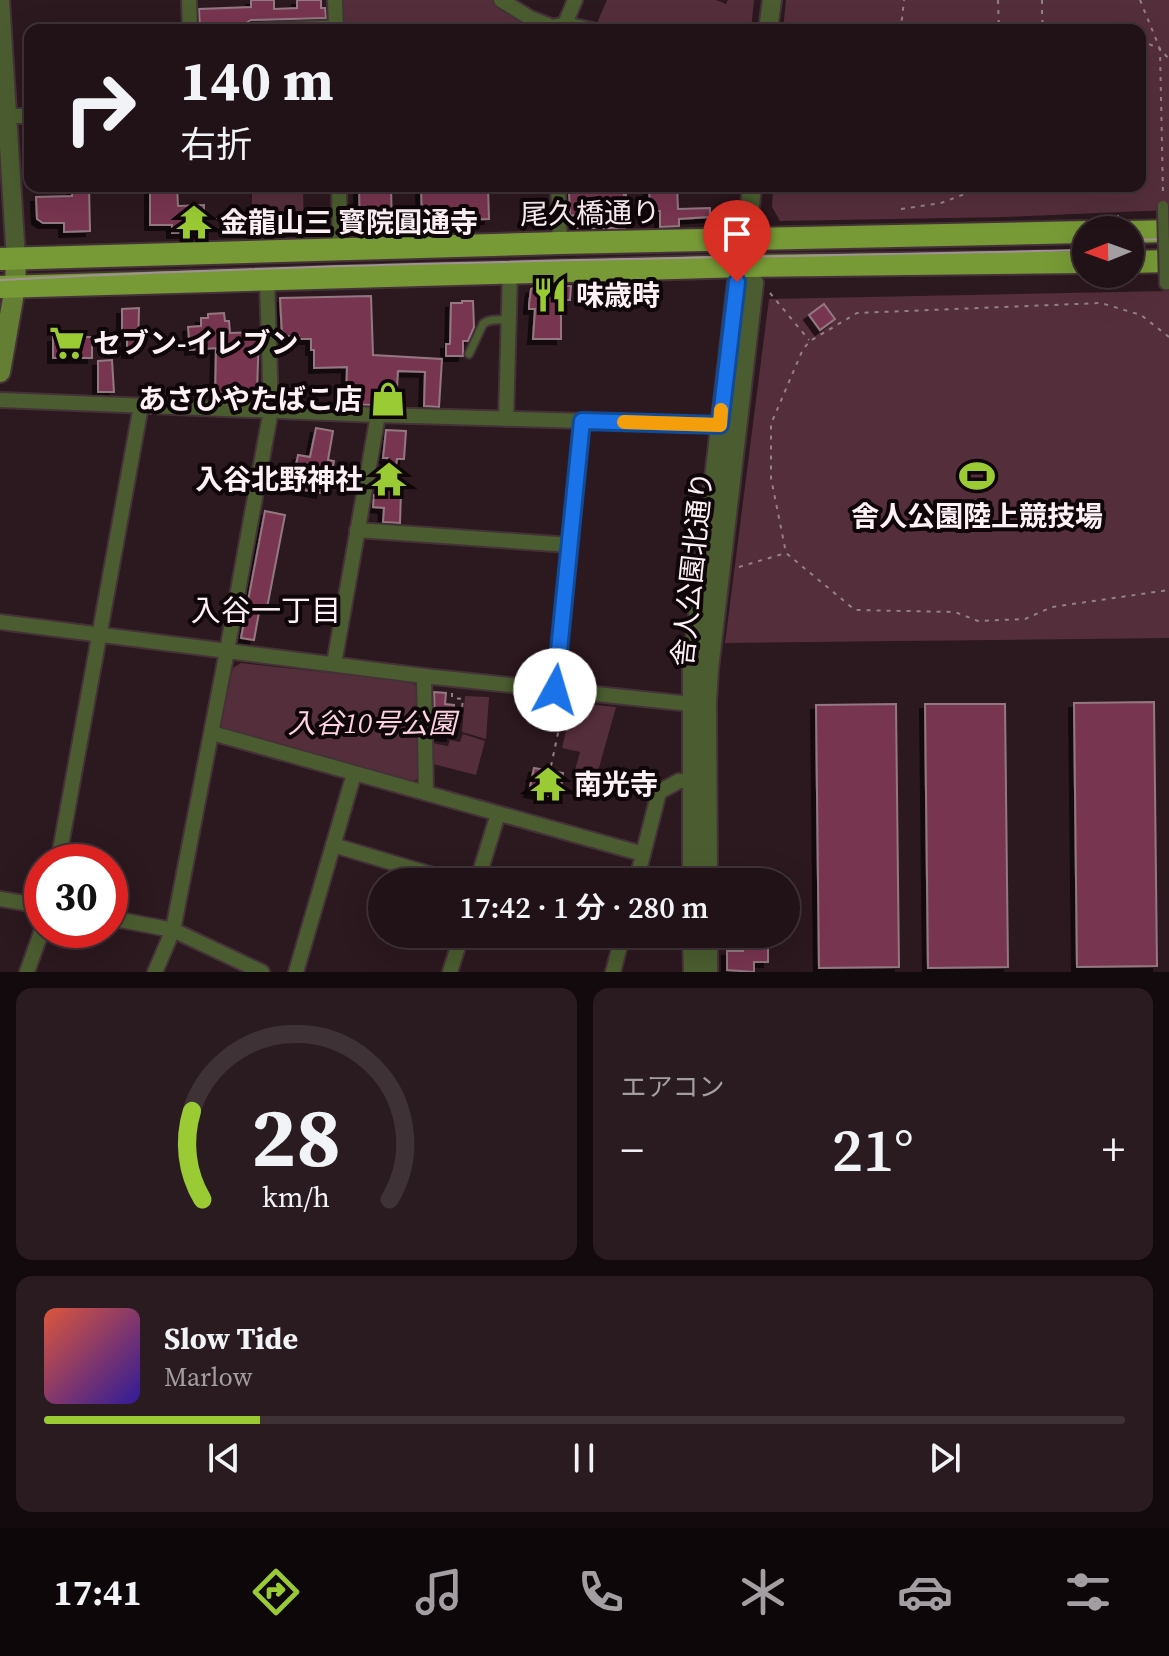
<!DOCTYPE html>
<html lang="ja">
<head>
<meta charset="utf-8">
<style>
  :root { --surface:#211217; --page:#291b20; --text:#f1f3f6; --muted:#a29ea1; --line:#3e3236; --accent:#9acb35 }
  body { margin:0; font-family:"Source Serif 4","Noto Sans JP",serif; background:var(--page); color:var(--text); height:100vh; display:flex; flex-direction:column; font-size:30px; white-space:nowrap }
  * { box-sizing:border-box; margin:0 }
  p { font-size:26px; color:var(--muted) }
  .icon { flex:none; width:44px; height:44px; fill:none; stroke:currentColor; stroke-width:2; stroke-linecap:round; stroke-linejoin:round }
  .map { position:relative; height:972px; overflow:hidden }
  .side { display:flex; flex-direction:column; gap:16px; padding:16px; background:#120a0d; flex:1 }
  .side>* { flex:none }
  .top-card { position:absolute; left:24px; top:24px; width:1122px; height:168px; border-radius:16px; box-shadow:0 8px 32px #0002,0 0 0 2px var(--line); background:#211217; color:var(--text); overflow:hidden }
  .needle { width:52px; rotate:269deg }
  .buttons { position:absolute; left:1072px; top:216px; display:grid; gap:16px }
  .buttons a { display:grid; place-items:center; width:72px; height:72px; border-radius:50%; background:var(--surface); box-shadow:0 8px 32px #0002,0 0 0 2px var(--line); font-size:40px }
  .speed { position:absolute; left:24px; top:844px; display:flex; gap:16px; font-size:40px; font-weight:700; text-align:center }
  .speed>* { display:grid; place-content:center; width:104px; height:104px; border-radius:50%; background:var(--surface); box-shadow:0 8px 32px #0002,0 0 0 2px var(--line); line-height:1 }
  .speed .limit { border:12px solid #d22; background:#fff; color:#111 }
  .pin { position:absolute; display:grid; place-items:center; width:68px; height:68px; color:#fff; margin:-82px -34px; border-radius:50% 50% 50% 0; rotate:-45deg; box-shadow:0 0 8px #0007 }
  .pin .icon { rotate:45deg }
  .me { position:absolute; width:88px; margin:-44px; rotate:6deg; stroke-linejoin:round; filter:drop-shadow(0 0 6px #0008) }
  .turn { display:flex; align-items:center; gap:28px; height:168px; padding:0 24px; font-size:36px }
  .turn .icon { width:104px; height:104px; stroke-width:2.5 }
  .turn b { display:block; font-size:56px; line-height:68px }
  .big { font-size:60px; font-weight:600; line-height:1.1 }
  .side .tile { flex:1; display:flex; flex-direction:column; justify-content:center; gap:12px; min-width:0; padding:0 28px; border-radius:16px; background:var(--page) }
  .side .dial { align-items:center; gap:0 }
  .dial svg { height:208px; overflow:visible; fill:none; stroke:var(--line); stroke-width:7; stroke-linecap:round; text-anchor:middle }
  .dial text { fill:var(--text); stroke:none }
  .song { display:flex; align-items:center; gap:24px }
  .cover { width:96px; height:96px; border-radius:12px; background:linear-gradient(135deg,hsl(10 70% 55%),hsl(250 70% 35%)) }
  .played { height:8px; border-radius:4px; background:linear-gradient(90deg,var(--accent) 20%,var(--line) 20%) }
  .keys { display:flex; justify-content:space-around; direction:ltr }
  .heat { display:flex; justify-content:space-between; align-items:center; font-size:44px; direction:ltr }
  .side .tiles { flex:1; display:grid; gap:16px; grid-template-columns:1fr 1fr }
  .tile:last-child { grid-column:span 2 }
  .trip { position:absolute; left:368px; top:868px; width:432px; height:80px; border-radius:40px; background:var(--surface); box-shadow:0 8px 32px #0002,0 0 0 2px var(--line); font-weight:600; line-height:80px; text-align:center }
  .dock { display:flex; height:128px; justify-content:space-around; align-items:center; background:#0d0709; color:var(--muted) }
  .dock .icon { width:56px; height:56px }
  .dock .current { color:var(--accent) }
  .dock b { font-size:36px; color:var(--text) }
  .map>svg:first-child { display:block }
  .green { fill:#552e3c }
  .building { fill:#783650; stroke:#937881; stroke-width:2; filter:url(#shadow) }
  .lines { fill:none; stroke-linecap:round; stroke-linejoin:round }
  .service-casing { stroke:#453239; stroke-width:11 }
  .minor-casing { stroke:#453239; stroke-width:18 }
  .tertiary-casing { stroke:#453239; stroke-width:22 }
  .secondary-casing { stroke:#453239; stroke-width:24 }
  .primary-casing { stroke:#453239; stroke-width:26 }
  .path { stroke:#928287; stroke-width:2; stroke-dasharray:4 6; stroke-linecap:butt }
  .service { stroke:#4b5d30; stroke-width:7 }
  .minor { stroke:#4b5d30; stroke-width:14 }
  .tertiary { stroke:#4b5d30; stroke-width:18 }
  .secondary { stroke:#647f34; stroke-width:20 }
  .primary { stroke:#779a36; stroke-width:22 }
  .tram { stroke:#a29298; stroke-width:2 }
  .pedestrian-bridge-casing { stroke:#453239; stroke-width:14; stroke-linecap:butt }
  .pedestrian-bridge { stroke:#4b5d30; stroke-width:10 }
  .route-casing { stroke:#114b97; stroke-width:20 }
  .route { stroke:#1a73e8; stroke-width:14 }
  .slow { stroke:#f59e0b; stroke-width:14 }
  .labels { text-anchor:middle; stroke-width:8; stroke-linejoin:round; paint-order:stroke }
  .street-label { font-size:28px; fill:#fdf1f5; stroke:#0f0609 }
  .poi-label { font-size:28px; font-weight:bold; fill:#fdf1f5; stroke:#0f0609; text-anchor:start }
  .park-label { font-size:28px; font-style:italic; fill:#fdd2e0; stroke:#0f0609 }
  .neighbourhood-label { font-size:30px; fill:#fdf1f5; stroke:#0f0609 }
</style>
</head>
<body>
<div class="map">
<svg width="1169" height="972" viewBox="0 0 1169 972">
  <defs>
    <filter id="shadow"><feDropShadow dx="-5" dy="5" stdDeviation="0" flood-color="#0009"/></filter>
  </defs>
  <rect width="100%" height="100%" fill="#2c181f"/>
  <g class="green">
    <path d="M342,0H493L546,30H343Z"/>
    <path d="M607,0H716L726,4L728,0H754L751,30H628L597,23Z"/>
    <path d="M786,0H1169V210L1005,217L780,221L772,207L773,186H1140V30H783Z"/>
    <path d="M252,186H303L304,235H252Z"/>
    <path d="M1169,291V638L725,643L769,299Z"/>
    <path d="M241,663L411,682L419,688L421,776L413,782L225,730L220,724L233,668Z"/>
    <path d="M465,696L489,697L486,739L462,732Z"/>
    <path d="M578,703L616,707L595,782L573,777L580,752L562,748L572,705Z"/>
    <path d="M463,734L485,741L476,775L433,764L432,743L448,746L450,740L460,742Z"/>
  </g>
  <g class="building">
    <path d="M251,0H274V9L297,8V0H321V8H325L326,18L251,20L246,23L245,30H200L199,9L251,7Z"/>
    <path d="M73,186H89L90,231L64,232V223H43L37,219L36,197L72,196Z"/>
    <path d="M150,186H177L178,206L204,205V232L172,233V225H150Z"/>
    <path d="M359,186H391L392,230L360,231Z"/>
    <path d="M421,186H488L489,219L422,221Z"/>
    <path d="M587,186H618L623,190L624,195H626L627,219H625V228H576L575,215L570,216L569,190H587Z"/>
    <path d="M649,186H677L678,209L710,208V217L679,219V226L660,227V211H650Z"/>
    <path d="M538,286H571L570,300H565V303H561V339H533L535,309H529V304L531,289Z"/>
    <path d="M371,296L373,355L442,359L439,407L424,406L425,372L398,371L396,406L346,404L347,367L314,368V350H311V339H299V336H282L280,298Z"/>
    <path d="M462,301H473L474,327L468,341H463V356H446V344H450L451,303H462Z"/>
    <path d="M824,304L835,319L820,330L809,315Z"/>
    <path d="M139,308L138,353H127V336H122V309Z"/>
    <path d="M224,313L225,321H229L230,333L259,332L257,392H250V400L215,399L216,348L190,350L188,327L201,326V318H208V314Z"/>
    <rect x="53" y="337" width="39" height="21"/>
    <path d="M112,360L114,392H98V361Z"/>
    <path d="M316,428L333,431L328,460L334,461L331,479L324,478L321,493L281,486L283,473L294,475L298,455L310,457Z"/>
    <path d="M386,430L406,431L404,459H397L392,492H401L400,523L383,522L384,508L373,507L374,495H382L388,458H383Z"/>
    <path d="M265,511L285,515L267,608L260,607L254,640L241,638Z"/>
    <path d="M434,692L446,693L445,704L454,705L453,713H457L456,723H452L451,736L435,735L436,722H435Z"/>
    <path d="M1154,702L1157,966L1077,967L1074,703Z"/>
    <path d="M896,704L899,967L819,968L816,705Z"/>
    <path d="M925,704H1005L1008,967L928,968Z"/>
    <path d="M534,768L563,773L560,796L553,795V797L529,792Z"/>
    <path d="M743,934H754V943H768V962H754V972L727,970V951H743Z"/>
  </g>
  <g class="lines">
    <g class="service-casing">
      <g id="service">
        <path d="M251,27L336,24"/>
        <path d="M469,354L483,324C490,318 500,320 509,320"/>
      </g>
    </g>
    <g class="minor-casing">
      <g id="minor">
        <path d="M189,0L190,30"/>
        <path d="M335,0L336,30"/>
        <path d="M501,0L530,18L553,27L565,24L592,30"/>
        <path d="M565,24L575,0"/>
        <path d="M8,116H30"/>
        <path d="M339,186L340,250"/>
        <path d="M558,186L560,243"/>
        <path d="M0,400L378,415L720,425"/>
        <path d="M506,419L510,274"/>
        <path d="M357,530L570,545"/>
        <path d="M0,622L424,676L691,704"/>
        <path d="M334,664L378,415"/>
        <path d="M424,676L426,793"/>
        <path d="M555,690L582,421"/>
        <path d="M212,733L643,854"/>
        <path d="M333,845L457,882"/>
        <path d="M58,862L141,406"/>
        <path d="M477,882L498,814"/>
        <path d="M636,882L659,792L679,781H691"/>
        <path d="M0,899L42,906"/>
        <path d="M110,918L173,930L262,972"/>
        <path d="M27,972L42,930"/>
        <path d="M155,972L173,930L227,651L271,410L267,280"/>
        <path d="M296,972L354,774"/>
        <path d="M450,972L462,934"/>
        <path d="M613,972L623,934"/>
      </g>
    </g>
    <g class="tertiary-casing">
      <g id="tertiary">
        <path d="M0,0L16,259"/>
        <path d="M768,30L772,0"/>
        <path d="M692,882V667L737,282L744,266L752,186"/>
        <path d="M708,882L707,702L709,669L754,283L744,266"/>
        <path d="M692,934L693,972"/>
        <path d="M708,934V972"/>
      </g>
    </g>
    <g class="secondary-casing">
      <path id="secondary" d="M0,372L15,287L16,259"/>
    </g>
    <g class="primary-casing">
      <g id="primary">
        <path d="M1130,232L1169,231"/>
        <path d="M0,259L560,243L1086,232"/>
        <path d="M1130,262L1169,261"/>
        <path d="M0,287L744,266L1086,262"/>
      </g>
    </g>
    <g class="path">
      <path d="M998,0L999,30"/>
      <path d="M1042,0V20L1046,30"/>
      <path d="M1140,0L1160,49L1169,59"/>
      <path d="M898,30L902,19L904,0"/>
      <path d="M1051,30L1082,27L1107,30"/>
      <path d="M1140,40L1160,49L1163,194"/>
      <path d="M901,209L941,203L986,186"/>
      <path d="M1097,217L1119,216"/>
      <path d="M206,219H222L223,236"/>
      <path d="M770,293L809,340"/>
      <path d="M1169,337L1141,315L1101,303L857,313L810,341L803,349L771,424V478L786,553L855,610L955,612L978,621L1025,619L1052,607L1169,590"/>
      <path d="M383,464L393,465V473"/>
      <path d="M739,567L786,553"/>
      <path d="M452,693V698L463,699L461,718"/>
      <path d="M551,766L564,705"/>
    </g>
    <use href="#service" class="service"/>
    <use href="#minor" class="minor"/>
    <use href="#tertiary" class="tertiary"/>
    <use href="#secondary" class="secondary"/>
    <use href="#primary" class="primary"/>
    <g class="tram">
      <path d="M1130,240L1169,239"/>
      <path d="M0,280C362,261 724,258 1086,250"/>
    </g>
    <g class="pedestrian-bridge-casing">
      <path id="pedestrian-bridge" d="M1163,206L1165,284H1169"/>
    </g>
    <use href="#pedestrian-bridge" class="pedestrian-bridge"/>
  </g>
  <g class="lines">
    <g class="route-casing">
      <path id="route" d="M555,690L582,421L720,425L737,282"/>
    </g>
    <use href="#route" class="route"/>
    <path class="slow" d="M624,422L720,425L721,410"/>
  </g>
  <defs>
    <g id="temple-bare" transform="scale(2.76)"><path d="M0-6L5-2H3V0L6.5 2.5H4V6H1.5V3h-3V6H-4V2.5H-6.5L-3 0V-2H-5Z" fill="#9acb35" stroke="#0f0609" stroke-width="2.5" paint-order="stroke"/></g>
    <g id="restaurant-bare" transform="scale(2.76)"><path d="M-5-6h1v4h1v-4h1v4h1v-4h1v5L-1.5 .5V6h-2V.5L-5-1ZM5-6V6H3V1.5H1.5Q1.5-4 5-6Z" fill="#9acb35" stroke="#0f0609" stroke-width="2.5" paint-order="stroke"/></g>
    <g id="supermarket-bare" transform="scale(2.76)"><path d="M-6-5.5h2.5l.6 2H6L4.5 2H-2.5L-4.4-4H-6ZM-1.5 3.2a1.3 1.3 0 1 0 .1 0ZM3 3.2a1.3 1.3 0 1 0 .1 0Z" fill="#9acb35" stroke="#0f0609" stroke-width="2.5" paint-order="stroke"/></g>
    <g id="shop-bare" transform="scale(2.76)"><path d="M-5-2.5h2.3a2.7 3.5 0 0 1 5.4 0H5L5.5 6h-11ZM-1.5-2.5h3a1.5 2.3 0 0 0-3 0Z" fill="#9acb35" stroke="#0f0609" stroke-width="2.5" paint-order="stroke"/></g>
    <g id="stadium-bare" transform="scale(2.76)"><path d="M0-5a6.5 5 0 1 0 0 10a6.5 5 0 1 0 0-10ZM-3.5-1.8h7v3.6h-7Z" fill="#9acb35" stroke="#0f0609" stroke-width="2.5" paint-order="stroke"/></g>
  </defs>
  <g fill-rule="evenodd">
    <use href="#temple-bare" x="194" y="222"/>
    <use href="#restaurant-bare" x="550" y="295"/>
    <use href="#supermarket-bare" x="67" y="343"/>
    <use href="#shop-bare" x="388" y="399"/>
    <use href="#stadium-bare" x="977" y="476"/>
    <use href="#temple-bare" x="389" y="479"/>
    <use href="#temple-bare" x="548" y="784"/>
  </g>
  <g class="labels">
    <g class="street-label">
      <text transform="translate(590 213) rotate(-1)" y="10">尾久橋通り</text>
      <text transform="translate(692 569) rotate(-84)" y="10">舎人公園北通り</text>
    </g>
    <g class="poi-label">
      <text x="220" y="232">金龍山三 寳院圓通寺</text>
      <text x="576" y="305">味歳時</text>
      <text x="93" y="353">セブン-イレブン</text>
      <text x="362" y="409" text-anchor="end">あさひやたばこ店</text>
      <text x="363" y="489" text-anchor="end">入谷北野神社</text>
      <text x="977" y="526" text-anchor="middle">舎人公園陸上競技場</text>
      <text x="574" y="794">南光寺</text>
    </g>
    <g class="park-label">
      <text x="372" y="733">入谷10号公園</text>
    </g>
    <g class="neighbourhood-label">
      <text x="266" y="621">入谷一丁目</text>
    </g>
  </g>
</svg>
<div class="buttons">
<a><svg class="needle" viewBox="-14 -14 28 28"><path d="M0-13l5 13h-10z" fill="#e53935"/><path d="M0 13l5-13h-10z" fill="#a29ea1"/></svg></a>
</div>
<div class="speed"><div class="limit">30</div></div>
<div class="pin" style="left:737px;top:282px;background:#d93025"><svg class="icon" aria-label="arrive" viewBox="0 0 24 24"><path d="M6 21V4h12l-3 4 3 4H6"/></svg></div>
<svg class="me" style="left:555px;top:690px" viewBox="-20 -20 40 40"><circle r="19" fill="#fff"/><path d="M0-13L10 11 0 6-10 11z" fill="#1a73e8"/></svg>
<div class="trip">17:42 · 1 分 · 280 m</div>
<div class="top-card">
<div class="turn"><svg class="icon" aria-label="right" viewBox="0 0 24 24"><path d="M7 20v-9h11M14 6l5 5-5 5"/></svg><div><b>140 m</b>右折</div></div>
</div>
</div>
<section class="side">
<div class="tiles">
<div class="tile dial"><svg viewBox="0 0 100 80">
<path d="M14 69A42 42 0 1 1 86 69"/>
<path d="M14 69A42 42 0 0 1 10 35" stroke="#9acb35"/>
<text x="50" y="56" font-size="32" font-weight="700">28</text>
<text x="50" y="72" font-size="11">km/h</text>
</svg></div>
<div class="tile"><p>エアコン</p>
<div class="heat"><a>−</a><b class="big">21°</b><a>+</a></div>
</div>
<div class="tile">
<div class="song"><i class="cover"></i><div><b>Slow Tide</b><p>Marlow</p></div></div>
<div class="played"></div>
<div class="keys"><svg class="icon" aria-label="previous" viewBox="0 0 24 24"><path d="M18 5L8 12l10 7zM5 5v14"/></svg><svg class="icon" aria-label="pause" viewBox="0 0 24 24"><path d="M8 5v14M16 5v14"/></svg><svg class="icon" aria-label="next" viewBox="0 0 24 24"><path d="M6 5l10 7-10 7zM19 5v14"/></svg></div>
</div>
</div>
</section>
<nav class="dock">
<b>17:41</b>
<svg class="icon current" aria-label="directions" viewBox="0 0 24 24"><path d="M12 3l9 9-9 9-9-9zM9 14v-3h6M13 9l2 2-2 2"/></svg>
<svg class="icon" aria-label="music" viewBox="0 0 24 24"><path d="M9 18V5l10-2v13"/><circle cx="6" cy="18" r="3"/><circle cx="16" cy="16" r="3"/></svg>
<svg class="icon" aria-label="phone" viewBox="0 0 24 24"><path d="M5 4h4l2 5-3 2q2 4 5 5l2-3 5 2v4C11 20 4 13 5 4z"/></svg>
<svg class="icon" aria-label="climate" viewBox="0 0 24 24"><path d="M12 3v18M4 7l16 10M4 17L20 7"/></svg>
<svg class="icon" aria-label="car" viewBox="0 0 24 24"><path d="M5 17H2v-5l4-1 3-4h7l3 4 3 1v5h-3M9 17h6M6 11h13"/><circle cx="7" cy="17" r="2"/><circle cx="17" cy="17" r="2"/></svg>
<svg class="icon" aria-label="filters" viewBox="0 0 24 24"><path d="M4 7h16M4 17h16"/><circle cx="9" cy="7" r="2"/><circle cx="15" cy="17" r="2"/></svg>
</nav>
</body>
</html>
